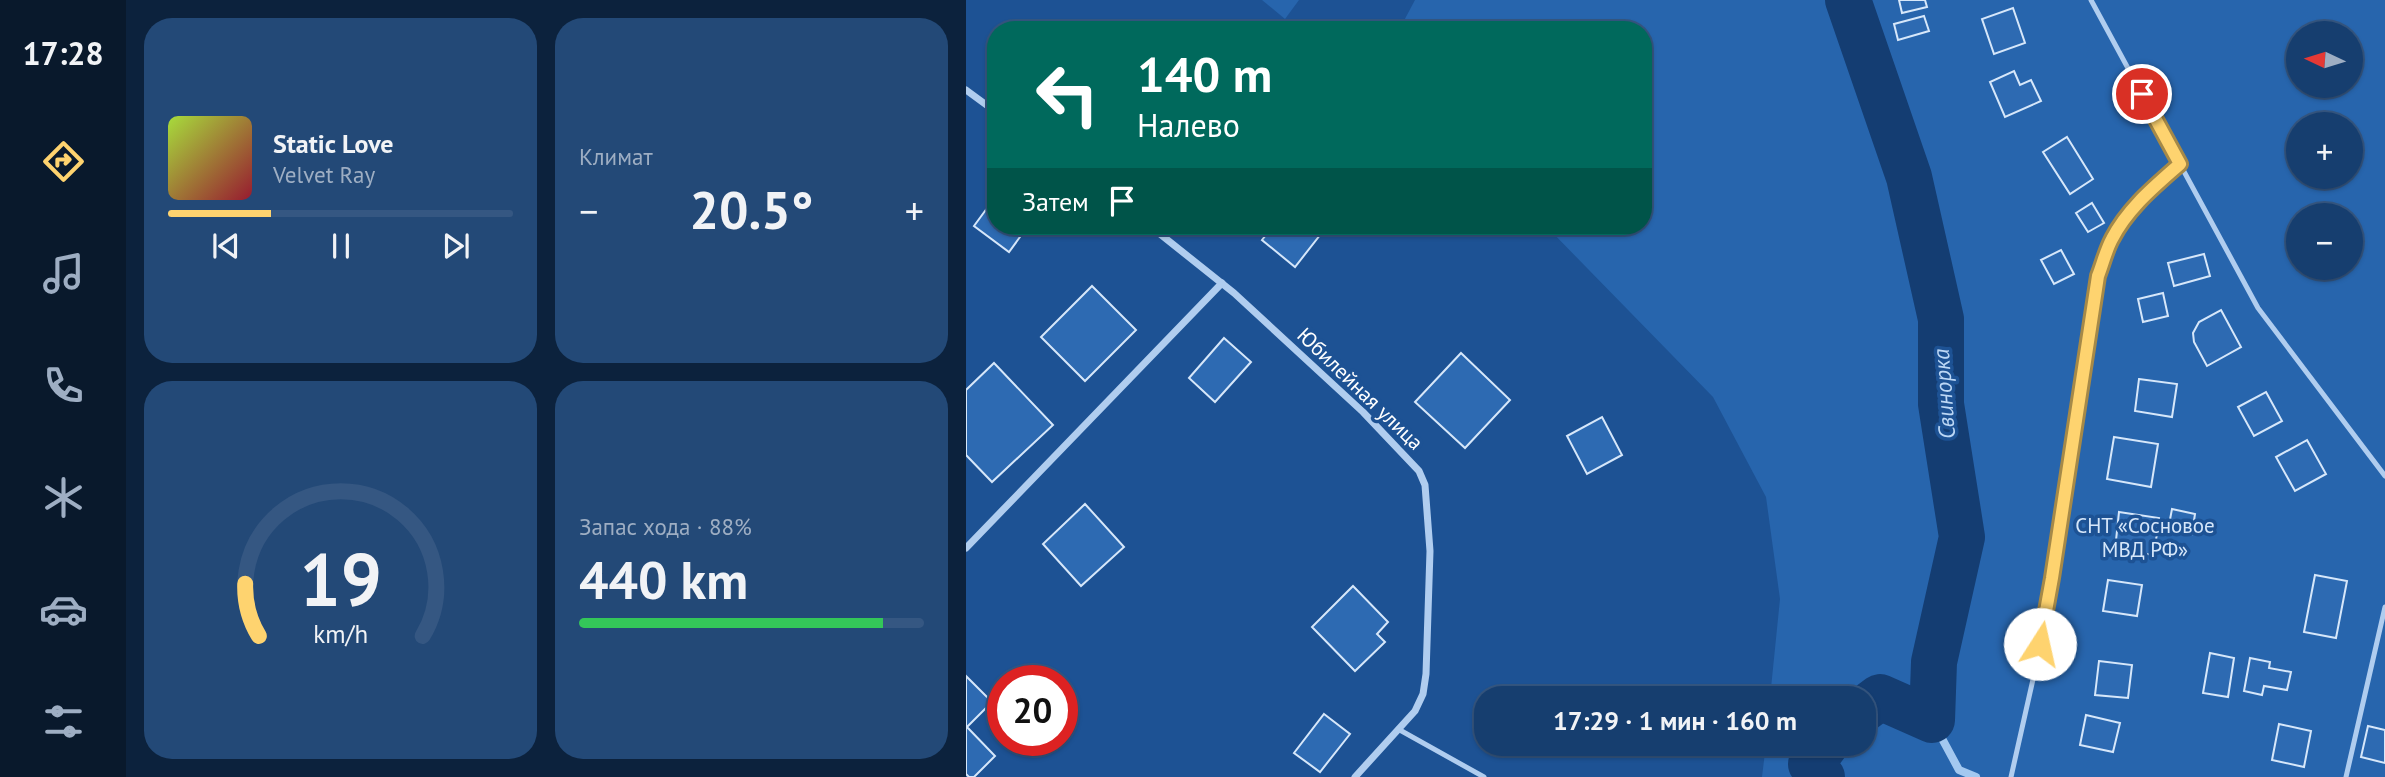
<!DOCTYPE html>
<html lang="ru">
<head>
<meta charset="utf-8">
<style>
  :root { --surface:#163e6f; --page:#234977; --text:#f1f3f6; --muted:#9eaec3; --line:#355782; --accent:#fed36f }
  body { margin:0; font-family:"PT Sans",sans-serif; background:var(--page); color:var(--text); height:100vh; display:flex; flex-direction:column; font-size:26px; white-space:nowrap }
  * { box-sizing:border-box; margin:0 }
  p { font-size:23px; color:var(--muted) }
  .icon { flex:none; width:38px; height:38px; fill:none; stroke:currentColor; stroke-width:2; stroke-linecap:round; stroke-linejoin:round }
  .map { position:relative; flex:1; overflow:hidden }
  .side { display:flex; flex-direction:column; gap:18px; padding:18px; background:#0c223d; width:840px }
  .side>* { flex:none }
  .banner { position:absolute; left:21px; top:21px; width:665px; height:214px; border-radius:28px; box-shadow:0 2px 5px #0004,0 0 0 2px var(--line); background:#00695c; color:#fff; overflow:hidden }
  .needle { width:46px; rotate:274deg }
  .tools { position:absolute; left:1320px; top:21px; display:grid; gap:14px }
  .tools a { display:grid; place-items:center; width:77px; height:77px; border-radius:50%; background:var(--surface); box-shadow:0 2px 5px #0004,0 0 0 2px var(--line); font-size:35px }
  .speed { position:absolute; left:21px; top:665px; display:flex; gap:14px; font-size:35px; font-weight:700; text-align:center }
  .speed>* { display:grid; place-content:center; width:91px; height:91px; border-radius:50%; background:var(--surface); box-shadow:0 2px 5px #0004,0 0 0 2px var(--line); line-height:1 }
  .speed .limit { border:10px solid #d22; background:#fff; color:#111 }
  .pin { position:absolute; display:grid; place-items:center; width:60px; height:60px; color:#fff; margin:-30px; border:4px solid #fff; border-radius:50%; box-shadow:0 2px 7px #0007 }
  .me { position:absolute; width:77px; margin:-38px; rotate:10deg; stroke-linejoin:round; filter:drop-shadow(0 0 5px #0008) }
  .turn { display:flex; align-items:center; gap:24px; height:147px; padding:0 35px; font-size:32px }
  .turn .icon { width:91px; height:91px; stroke-width:2.5 }
  .turn b { display:block; font-size:49px; line-height:60px }
  .then { display:flex; align-items:center; height:66px; padding:0 35px; background:#0003; gap:14px; font-size:26px }
  .big { font-size:52px; font-weight:600; line-height:1.1 }
  .side .widget { flex:1; display:flex; flex-direction:column; justify-content:center; gap:10px; min-width:0; padding:0 24px; border-radius:28px; background:var(--page) }
  .side .dial { align-items:center; gap:0 }
  .dial svg { height:182px; overflow:visible; fill:none; stroke:var(--line); stroke-width:7; stroke-linecap:round; text-anchor:middle }
  .dial text { fill:var(--text); stroke:none }
  .song { display:flex; align-items:center; gap:21px }
  .cover { width:84px; height:84px; border-radius:10px; background:linear-gradient(135deg,hsl(80 70% 55%),hsl(350 70% 35%)) }
  .played { height:7px; border-radius:4px; background:linear-gradient(90deg,var(--accent) 30%,var(--line) 30%) }
  .keys { display:flex; justify-content:space-around; direction:ltr }
  .heat { display:flex; justify-content:space-between; align-items:center; font-size:38px; direction:ltr }
  .charge { height:10px; border-radius:5px; background:linear-gradient(90deg,#34c759 88%,var(--line) 0) }
  .side .tiles { flex:1; display:grid; gap:18px; grid-template-columns:repeat(2,1fr) }
  .trip { position:absolute; left:508px; top:686px; width:402px; height:70px; border-radius:28px; background:var(--surface); box-shadow:0 2px 5px #0004,0 0 0 2px var(--line); font-weight:600; line-height:70px; text-align:center }
  main { display:flex; flex:1; min-height:0 }
  .menu { display:flex; flex-direction:column; width:126px; justify-content:space-around; align-items:center; background:#09192c; color:var(--muted) }
  .menu .icon { width:49px; height:49px }
  .menu .active { color:var(--accent) }
  .menu b { font-size:32px; color:var(--text) }
  .map>svg:first-child { display:block }
  .green { fill:#2765ad; fill-rule:evenodd }
  .lines { fill:none; stroke-linecap:round; stroke-linejoin:round }
  .stream { stroke:#a3c8f0; stroke-width:8 }
  .river { stroke:#143d72; stroke-width:46 }
  .building { fill:#2d6ab2; stroke:#d6e7fa; stroke-width:2 }
  .service { stroke:#b0cdef; stroke-width:5 }
  .minor { stroke:#b0cdef; stroke-width:7 }
  .route-casing { stroke:#a58948; stroke-width:18 }
  .route { stroke:#fed36f; stroke-width:12 }
  .labels { text-anchor:middle; stroke-width:7; stroke-linejoin:round; paint-order:stroke }
  .street-label { font-size:21px; fill:#fff; stroke:#1d5294 }
  .park-label { font-size:21px; fill:#d6e7fa; stroke:#1d5294 }
  .water-label { font-size:23px; font-style:italic; fill:#bcd7f5; stroke:#1d5294 }
</style>
</head>
<body>
<main>
<nav class="menu">
<b>17:28</b>
<svg class="icon active" aria-label="directions" viewBox="0 0 24 24"><path d="M12 3l9 9-9 9-9-9zM9 14v-3h6M13 9l2 2-2 2"/></svg>
<svg class="icon" aria-label="music" viewBox="0 0 24 24"><path d="M9 18V5l10-2v13"/><circle cx="6" cy="18" r="3"/><circle cx="16" cy="16" r="3"/></svg>
<svg class="icon" aria-label="phone" viewBox="0 0 24 24"><path d="M5 4h4l2 5-3 2q2 4 5 5l2-3 5 2v4C11 20 4 13 5 4z"/></svg>
<svg class="icon" aria-label="climate" viewBox="0 0 24 24"><path d="M12 3v18M4 7l16 10M4 17L20 7"/></svg>
<svg class="icon" aria-label="car" viewBox="0 0 24 24"><path d="M5 17H2v-5l4-1 3-4h7l3 4 3 1v5h-3M9 17h6M6 11h13"/><circle cx="7" cy="17" r="2"/><circle cx="17" cy="17" r="2"/></svg>
<svg class="icon" aria-label="filters" viewBox="0 0 24 24"><path d="M4 7h16M4 17h16"/><circle cx="9" cy="7" r="2"/><circle cx="15" cy="17" r="2"/></svg>
</nav>
<section class="side">
<div class="tiles">
<div class="widget">
<div class="song"><i class="cover"></i><div><b>Static Love</b><p>Velvet Ray</p></div></div>
<div class="played"></div>
<div class="keys"><svg class="icon" aria-label="previous" viewBox="0 0 24 24"><path d="M18 5L8 12l10 7zM5 5v14"/></svg><svg class="icon" aria-label="pause" viewBox="0 0 24 24"><path d="M8 5v14M16 5v14"/></svg><svg class="icon" aria-label="next" viewBox="0 0 24 24"><path d="M6 5l10 7-10 7zM19 5v14"/></svg></div>
</div>
<div class="widget"><p>Климат</p>
<div class="heat"><a>−</a><b class="big">20.5°</b><a>+</a></div>
</div>
<div class="widget dial"><svg viewBox="0 0 100 80">
<path d="M14 69A42 42 0 1 1 86 69"/>
<path d="M14 69A42 42 0 0 1 8 46" stroke="#fed36f"/>
<text x="50" y="56" font-size="32" font-weight="700">19</text>
<text x="50" y="72" font-size="11">km/h</text>
</svg></div>
<div class="widget"><p>Запас хода · 88%</p><b class="big">440 km</b><div class="charge"></div></div>
</div>
</section>
<div class="map">
<svg width="1419" height="777" viewBox="0 0 1419 777">
  <rect width="100%" height="100%" fill="#1d5294"/>
  <g class="green">
    <path d="M296,0H333L319,19Z"/>
    <path d="M449,0H873L883,40L909,93L883,0H1419V777H796L800,744H898V698H804L814,599L800,497L747,397L580,226H677V30H433ZM1332,33H1384V86H1332ZM1332,124H1384V177H1332ZM1332,215H1384V268H1332Z"/>
  </g>
  <g class="lines">
    <path class="stream" d="M966,720L993,770L1010,777"/>
    <g class="river">
      <path d="M882,0L943,177L975,319V404L996,537L968,662L966,720L914,697L898,709"/>
      <path d="M856,777L845,764L860,744"/>
    </g>
  </g>
  <g class="building">
    <path d="M933,0H959L961,7L936,13Z"/>
    <path d="M1047,8L1059,43L1028,54L1016,19Z"/>
    <path d="M958,16L963,31L932,40L928,24Z"/>
    <path d="M1048,71L1054,85L1065,80L1075,101L1039,117L1024,82Z"/>
    <path d="M1101,137L1127,179L1104,194L1077,152Z"/>
    <path d="M30,196V226H62L43,252L8,226Z"/>
    <path d="M1126,203L1138,223L1122,232L1110,213Z"/>
    <path d="M307,226H353L358,230L329,267L296,240Z"/>
    <path d="M1095,250L1108,274L1088,284L1075,260Z"/>
    <path d="M1238,254L1244,276L1208,286L1202,263Z"/>
    <path d="M126,286L170,330L119,381L75,337Z"/>
    <path d="M1197,293L1202,316L1177,322L1172,299Z"/>
    <path d="M1255,310L1275,347L1241,366L1228,342L1227,333L1233,322Z"/>
    <path d="M258,338L285,362L249,402L223,378Z"/>
    <path d="M495,353L544,400L499,448L449,402Z"/>
    <path d="M28,363L87,425L26,482L0,455V390Z"/>
    <path d="M1173,379L1211,384L1206,417L1169,411Z"/>
    <path d="M1300,392L1316,421L1288,436L1272,407Z"/>
    <path d="M636,417L656,455L621,474L601,436Z"/>
    <path d="M1148,437L1192,444L1185,487L1141,479Z"/>
    <path d="M1341,440L1360,474L1329,491L1310,457Z"/>
    <path d="M119,504L158,547L115,586L77,544Z"/>
    <path d="M1206,509L1229,514L1226,534L1202,530Z"/>
    <path d="M1153,512L1193,518L1188,555L1149,550Z"/>
    <path d="M1349,575L1381,581L1370,638L1338,632Z"/>
    <path d="M1142,580L1176,585L1171,616L1137,611Z"/>
    <path d="M387,586L422,622L411,634L419,642L389,671L346,627Z"/>
    <path d="M1244,653L1268,658L1262,697L1237,693Z"/>
    <path d="M1284,658L1304,662L1303,668L1325,672L1321,690L1298,686L1296,695L1278,691Z"/>
    <path d="M1133,661L1166,665L1162,698L1129,695Z"/>
    <path d="M0,676L26,702L1,727L29,756L8,777H3L0,774Z"/>
    <path d="M358,714L384,734L354,772L328,753Z"/>
    <path d="M1120,715L1154,723L1147,752L1114,745Z"/>
    <path d="M1313,724L1345,731L1338,767L1306,760Z"/>
    <path d="M1402,726L1419,730V763L1395,757Z"/>
  </g>
  <g class="lines">
    <g class="service">
      <path d="M1125,0L1292,308L1419,476"/>
      <path d="M432,729L518,777"/>
      <path d="M1045,777L1070,666L1086,578L1132,276C1136,263 1140,250 1146,239C1162,208 1188,187 1214,165"/>
      <path d="M1380,777L1419,607"/>
    </g>
    <g class="minor">
      <path d="M0,90L30,112"/>
      <path d="M184,226L268,293L397,412L453,471L459,485L464,551L460,674L457,694L449,711L389,777"/>
      <path d="M0,548L256,283"/>
    </g>
  </g>
  <g class="lines">
    <g class="route-casing">
      <path id="route" d="M1074,644L1086,578L1132,276C1137,263 1140,250 1146,239C1162,208 1188,187 1214,164L1176,94"/>
    </g>
    <use href="#route" class="route"/>
  </g>
  <g class="labels">
    <g class="street-label">
      <text transform="translate(394 389) rotate(44)" y="7">Юбилейная улица</text>
    </g>
    <g class="park-label">
      <text x="1179" y="533">СНТ «Сосновое<tspan x="1179" dy="24">МВД РФ»</tspan></text>
    </g>
    <g class="water-label">
      <text transform="translate(978 394) rotate(-94)" y="8">Свинорка</text>
    </g>
  </g>
</svg>
<div class="tools">
<a><svg class="needle" viewBox="-14 -14 28 28"><path d="M0-13l5 13h-10z" fill="#e53935"/><path d="M0 13l5-13h-10z" fill="#9eaec3"/></svg></a>
<a>+</a>
<a>−</a>
</div>
<div class="speed"><div class="limit">20</div></div>
<div class="pin" style="left:1176px;top:94px;background:#d93025"><svg class="icon" aria-label="arrive" viewBox="0 0 24 24"><path d="M6 21V4h12l-3 4 3 4H6"/></svg></div>
<svg class="me" style="left:1074px;top:644px" viewBox="-20 -20 40 40"><circle r="19" fill="#fff"/><path d="M0-13L10 11 0 6-10 11z" fill="#fed36f"/></svg>
<div class="trip">17:29 · 1 мин · 160 m</div>
<div class="banner">
<div class="turn"><svg class="icon" aria-label="left" viewBox="0 0 24 24"><path d="M17 20v-9H6M10 6l-5 5 5 5"/></svg><div><b>140 m</b>Налево</div></div>
<div class="then">Затем<svg class="icon" aria-label="arrive" viewBox="0 0 24 24"><path d="M6 21V4h12l-3 4 3 4H6"/></svg></div>
</div>
</div>
</main>
</body>
</html>
